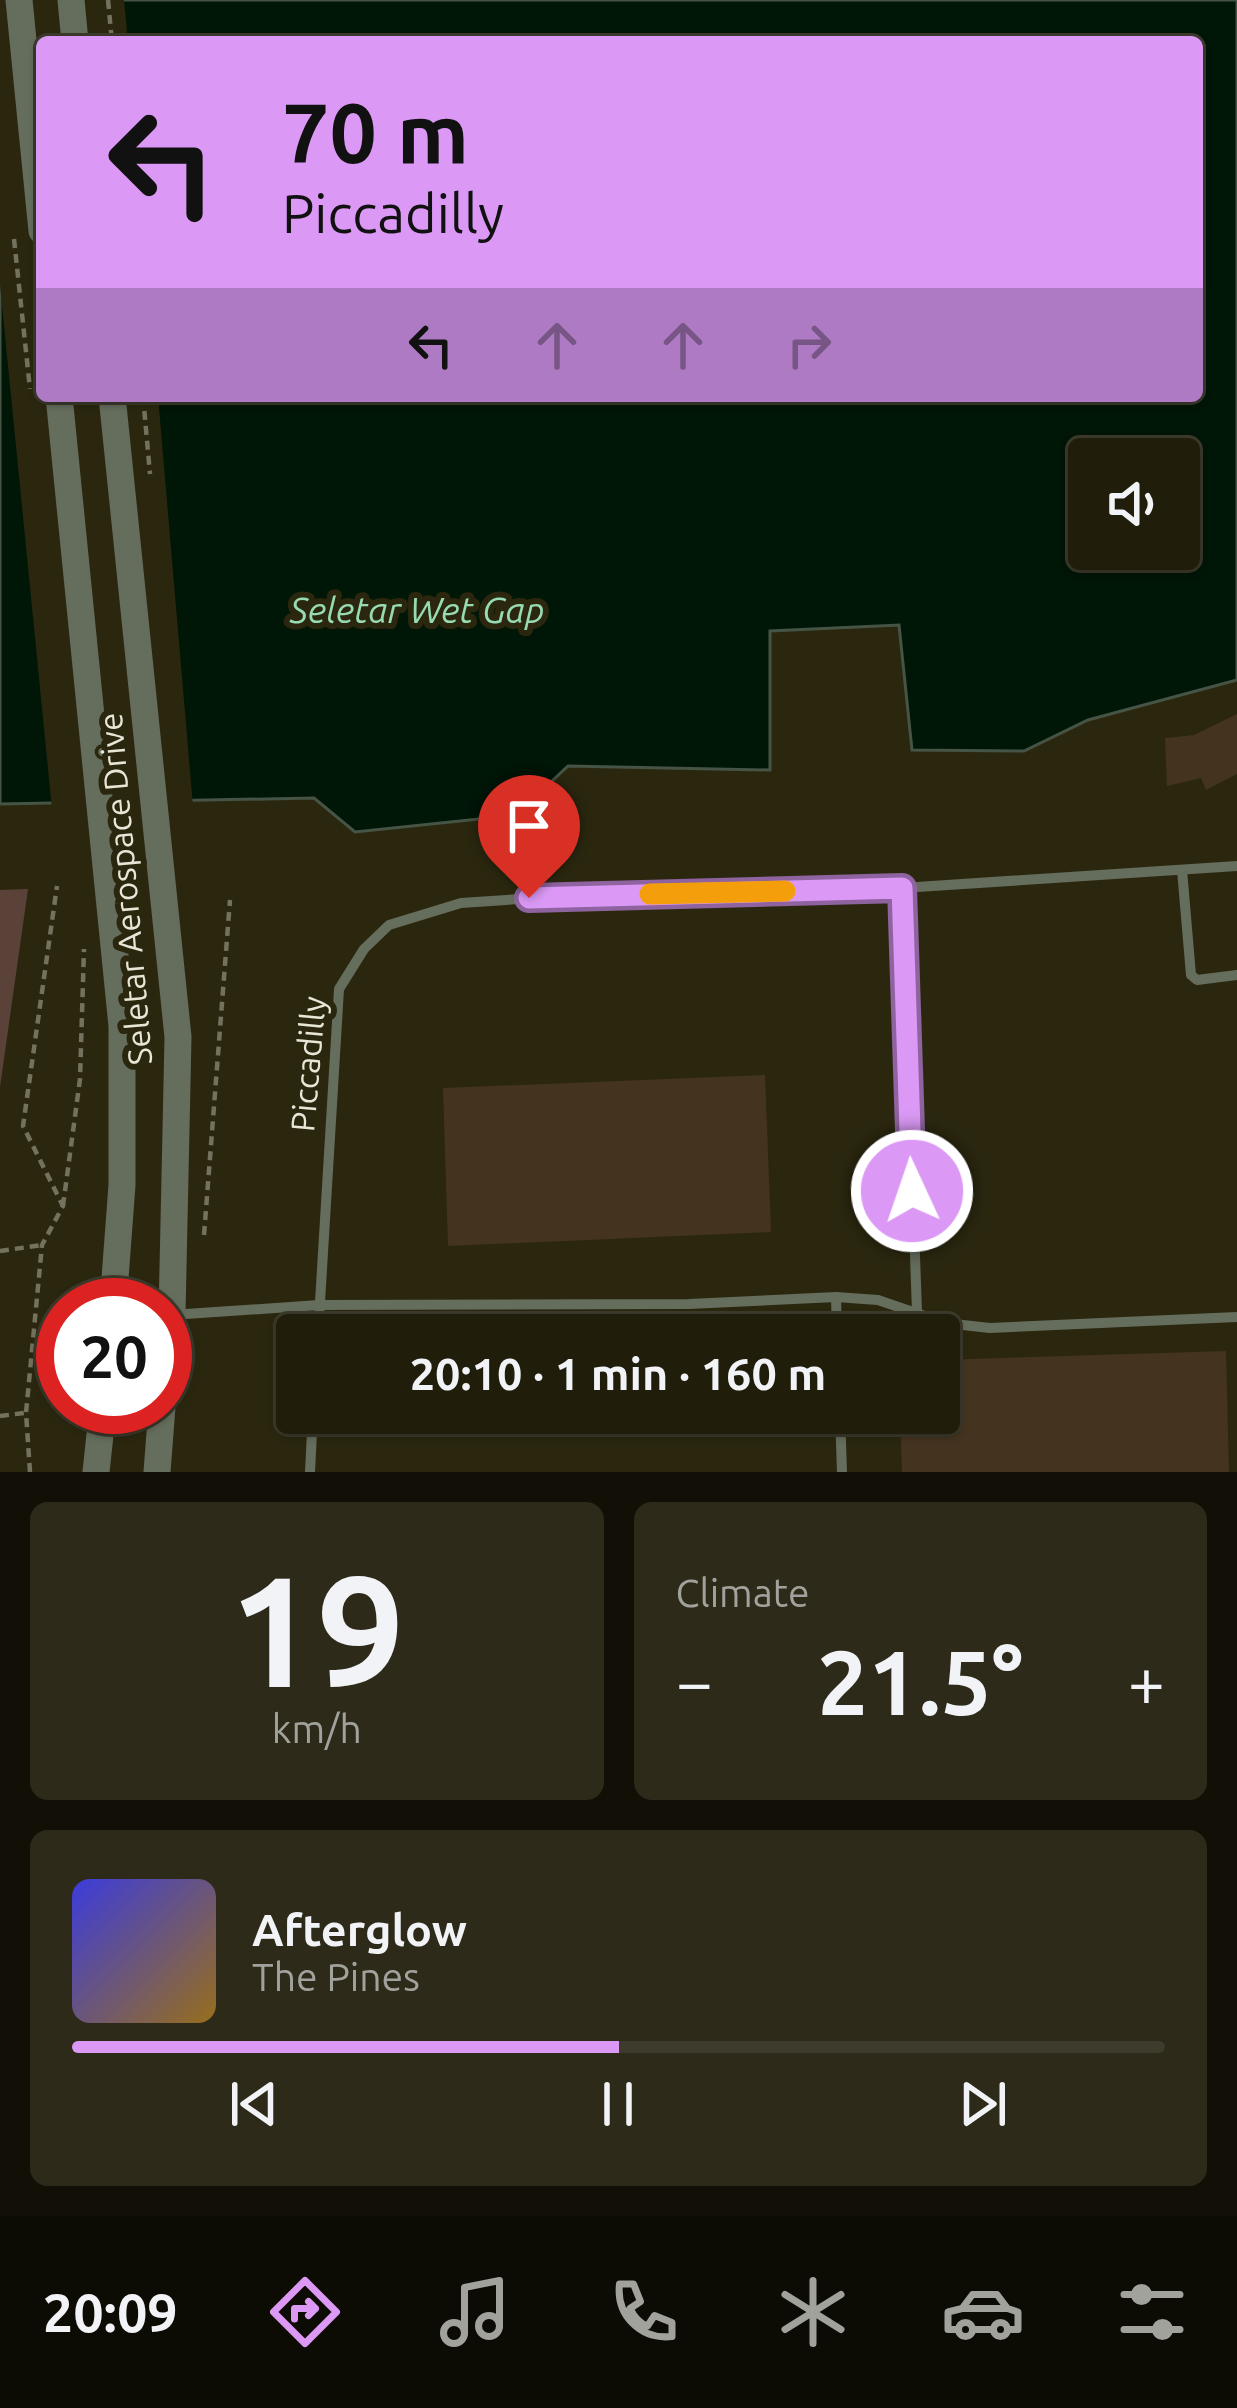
<!DOCTYPE html>
<html lang="en">
<head>
<meta charset="utf-8">
<style>
  :root { --surface:#201d0b; --page:#2d2a19; --text:#f1f3f6; --muted:#a2a29d; --line:#3d3b2c; --accent:#db99f5 }
  body { margin:0; font-family:Ubuntu,sans-serif; background:var(--page); color:var(--text); height:100vh; display:flex; flex-direction:column; font-size:45px; white-space:nowrap }
  * { box-sizing:border-box; margin:0 }
  p { font-size:39px; color:var(--muted) }
  .icon { flex:none; width:66px; height:66px; fill:none; stroke:currentColor; stroke-width:2; stroke-linecap:round; stroke-linejoin:round }
  .map { position:relative; height:1472px; overflow:hidden }
  .sheet { display:flex; flex-direction:column; gap:30px; padding:30px; background:#121006; flex:1 }
  .sheet>* { flex:none }
  .guide { position:absolute; left:36px; top:36px; width:1167px; height:366px; border-radius:12px; box-shadow:0 3px 9px #0004,0 0 0 3px var(--line); background:#db99f5; color:#111; overflow:hidden }
  .tools { position:absolute; left:1068px; top:438px; display:grid; gap:24px }
  .tools a { display:grid; place-items:center; width:132px; height:132px; border-radius:12px; background:var(--surface); box-shadow:0 3px 9px #0004,0 0 0 3px var(--line); font-size:60px }
  .speed { position:absolute; left:36px; top:1278px; display:flex; gap:24px; font-size:60px; font-weight:700; text-align:center }
  .speed>* { display:grid; place-content:center; width:156px; height:156px; border-radius:50%; background:var(--surface); box-shadow:0 3px 9px #0004,0 0 0 3px var(--line); line-height:1 }
  .speed .limit { border:18px solid #d22; background:#fff; color:#111 }
  .pin { position:absolute; display:grid; place-items:center; width:102px; height:102px; color:#fff; margin:-123px -51px; border-radius:50% 50% 50% 0; rotate:-45deg; box-shadow:0 0 12px #0007 }
  .pin .icon { rotate:45deg }
  .me { position:absolute; width:132px; margin:-66px; rotate:357deg; stroke-linejoin:round; filter:drop-shadow(0 0 9px #0008) }
  .turn { display:flex; align-items:center; gap:42px; height:252px; padding:0 48px; font-size:54px }
  .turn .icon { width:156px; height:156px; stroke-width:2.5 }
  .turn b { display:block; font-size:84px; line-height:102px }
  .lanes { display:flex; align-items:center; height:114px; padding:0 48px; background:#0003; justify-content:center; gap:60px; direction:ltr }
  .lanes .off { opacity:.35 }
  .big { font-size:90px; font-weight:700; line-height:1.1 }
  .sheet .tile { flex:1; display:flex; flex-direction:column; justify-content:center; gap:18px; min-width:0; padding:0 42px; border-radius:18px; background:var(--page) }
  .sheet .dial { align-items:center; gap:0 }
  .dial b { font-size:156px; line-height:1 }
  .song { display:flex; align-items:center; gap:36px }
  .cover { width:144px; height:144px; border-radius:18px; background:linear-gradient(135deg,hsl(240 70% 55%),hsl(40 70% 35%)) }
  .played { height:12px; border-radius:6px; background:linear-gradient(90deg,var(--accent) 50%,var(--line) 50%) }
  .keys { display:flex; justify-content:space-around; direction:ltr }
  .heat { display:flex; justify-content:space-between; align-items:center; font-size:66px; direction:ltr }
  .sheet .tiles { flex:1; display:grid; gap:30px; grid-template-columns:1fr 1fr }
  .tile:last-child { grid-column:span 2 }
  .trip { position:absolute; left:276px; top:1314px; width:684px; height:120px; border-radius:12px; background:var(--surface); box-shadow:0 3px 9px #0004,0 0 0 3px var(--line); font-weight:700; line-height:120px; text-align:center }
  .tabs { display:flex; height:192px; justify-content:space-around; align-items:center; background:#0d0c04; color:var(--muted) }
  .tabs .icon { width:84px; height:84px }
  .tabs .current { color:var(--accent) }
  .tabs b { font-size:54px; color:var(--text) }
  .map>svg:first-child { display:block }
  .green { fill:#5b4239 }
  .water { fill:#001607; stroke:#465445; stroke-width:3; fill-rule:evenodd }
  .pier { fill:#2b270f }
  .building { fill:#44331f }
  .lines { fill:none; stroke-linecap:round; stroke-linejoin:round }
  .path { stroke:#74715c; stroke-width:4.5; stroke-dasharray:9 6; stroke-linecap:butt }
  .service { stroke:#656d5c; stroke-width:10 }
  .tertiary { stroke:#656d5c; stroke-width:27 }
  .route-casing { stroke:#8e639f; stroke-width:30 }
  .route { stroke:#db99f5; stroke-width:21 }
  .slow { stroke:#f59e0b; stroke-width:21 }
  .labels { text-anchor:middle; stroke-width:12; stroke-linejoin:round; paint-order:stroke }
  .street-label { font-size:33px; fill:#e8e6d7; stroke:#2b270f }
  .water-label { font-size:36px; font-style:italic; fill:#96dbb1; stroke:#2b270f }
</style>
</head>
<body>
<div class="map">
<svg width="1237" height="1472" viewBox="0 0 1237 1472">
  <rect width="100%" height="100%" fill="#2b270f"/>
  <path class="green" d="M28,889L0,1087V890Z"/>
  <path class="water" d="M38,0H1237V680L1088,720L1024,751L912,750L899,625L770,631V770L568,766L516,815L355,832L314,798L0,804V9ZM42,42H1197V396H42ZM1089,459H1179V549H1089Z"/>
  <path class="pier" d="M12,0H124L128,42H42V396H158L193,806L52,809L0,285V3Z"/>
  <g class="building">
    <path d="M1237,714V774L1206,790L1201,778L1167,786L1165,738L1194,735Z"/>
    <path d="M765,1075L771,1232L448,1246L443,1088Z"/>
    <path d="M1226,1351L1229,1472H902L900,1413H939V1360Z"/>
  </g>
  <g class="lines">
    <g class="path">
      <path d="M108,0L112,42"/>
      <path d="M14,239L30,389"/>
      <path d="M143,396L150,474"/>
      <path d="M63,1206L80,1079L84,949"/>
      <path d="M204,1235L230,900"/>
      <path d="M0,1251L42,1245"/>
      <path d="M0,1416L24,1413"/>
      <path d="M30,1472L26,1413L42,1245L63,1206L23,1126L57,886"/>
    </g>
    <g class="service">
      <path d="M1182,870L1191,975L1197,980L1237,975"/>
      <path d="M902,888L917,1312"/>
      <path d="M836,1297L837,1335"/>
      <path d="M171,1315L319,1305L689,1304L836,1297L878,1300L945,1323L990,1328L1237,1317"/>
      <path d="M318,1335L339,989L364,949L389,925L461,903L563,896L902,888L1237,866"/>
      <path d="M840,1413L842,1472"/>
      <path d="M310,1472L313,1413"/>
    </g>
    <g class="tertiary">
      <path d="M19,0L42,231"/>
      <path d="M71,0L75,42"/>
      <path d="M59,396L122,1026V1185L113,1305"/>
      <path d="M112,396L178,1037L172,1314L165,1377"/>
      <path d="M96,1472L103,1407"/>
      <path d="M157,1472L162,1407"/>
    </g>
  </g>
  <g class="lines">
    <g class="route-casing">
      <path id="route" d="M529,898L902,888L912,1191"/>
    </g>
    <use href="#route" class="route"/>
    <path class="slow" d="M650,894L785,891"/>
  </g>
  <g class="labels">
    <g class="street-label">
      <text transform="translate(125 889) rotate(-95)" y="12">Seletar Aerospace Drive</text>
      <text transform="translate(308 1064) rotate(-85)" y="12">Piccadilly</text>
    </g>
    <g class="water-label">
      <text x="417" y="623">Seletar Wet Gap</text>
    </g>
  </g>
</svg>
<div class="tools">
<a><svg class="icon" aria-label="sound" viewBox="0 0 24 24"><path d="M4 9h4l5-4v14l-5-4H4zM17 9q2 3 0 6"/></svg></a>
</div>
<div class="speed"><div class="limit">20</div></div>
<div class="pin" style="left:529px;top:898px;background:#d93025"><svg class="icon" aria-label="arrive" viewBox="0 0 24 24"><path d="M6 21V4h12l-3 4 3 4H6"/></svg></div>
<svg class="me" style="left:912px;top:1191px" viewBox="-20 -20 40 40"><circle r="17" fill="#db99f5" stroke="#fff" stroke-width="3"/><path d="M0-11L8 9 0 5-8 9z" fill="#fff"/></svg>
<div class="trip">20:10 · 1 min · 160 m</div>
<div class="guide">
<div class="turn"><svg class="icon" aria-label="left" viewBox="0 0 24 24"><path d="M17 20v-9H6M10 6l-5 5 5 5"/></svg><div><b>70 m</b>Piccadilly</div></div>
<div class="lanes"><svg class="icon" aria-label="left" viewBox="0 0 24 24"><path d="M17 20v-9H6M10 6l-5 5 5 5"/></svg><svg class="icon off" aria-label="ahead" viewBox="0 0 24 24"><path d="M12 20V5M6 11l6-6 6 6"/></svg><svg class="icon off" aria-label="ahead" viewBox="0 0 24 24"><path d="M12 20V5M6 11l6-6 6 6"/></svg><svg class="icon off" aria-label="right" viewBox="0 0 24 24"><path d="M7 20v-9h11M14 6l5 5-5 5"/></svg></div>
</div>
</div>
<section class="sheet">
<div class="tiles">
<div class="tile dial"><b>19</b><p>km/h</p></div>
<div class="tile"><p>Climate</p>
<div class="heat"><a>−</a><b class="big">21.5°</b><a>+</a></div>
</div>
<div class="tile">
<div class="song"><i class="cover"></i><div><b>Afterglow</b><p>The Pines</p></div></div>
<div class="played"></div>
<div class="keys"><svg class="icon" aria-label="previous" viewBox="0 0 24 24"><path d="M18 5L8 12l10 7zM5 5v14"/></svg><svg class="icon" aria-label="pause" viewBox="0 0 24 24"><path d="M8 5v14M16 5v14"/></svg><svg class="icon" aria-label="next" viewBox="0 0 24 24"><path d="M6 5l10 7-10 7zM19 5v14"/></svg></div>
</div>
</div>
</section>
<nav class="tabs">
<b>20:09</b>
<svg class="icon current" aria-label="directions" viewBox="0 0 24 24"><path d="M12 3l9 9-9 9-9-9zM9 14v-3h6M13 9l2 2-2 2"/></svg>
<svg class="icon" aria-label="music" viewBox="0 0 24 24"><path d="M9 18V5l10-2v13"/><circle cx="6" cy="18" r="3"/><circle cx="16" cy="16" r="3"/></svg>
<svg class="icon" aria-label="phone" viewBox="0 0 24 24"><path d="M5 4h4l2 5-3 2q2 4 5 5l2-3 5 2v4C11 20 4 13 5 4z"/></svg>
<svg class="icon" aria-label="climate" viewBox="0 0 24 24"><path d="M12 3v18M4 7l16 10M4 17L20 7"/></svg>
<svg class="icon" aria-label="car" viewBox="0 0 24 24"><path d="M5 17H2v-5l4-1 3-4h7l3 4 3 1v5h-3M9 17h6M6 11h13"/><circle cx="7" cy="17" r="2"/><circle cx="17" cy="17" r="2"/></svg>
<svg class="icon" aria-label="filters" viewBox="0 0 24 24"><path d="M4 7h16M4 17h16"/><circle cx="9" cy="7" r="2"/><circle cx="15" cy="17" r="2"/></svg>
</nav>
</body>
</html>
